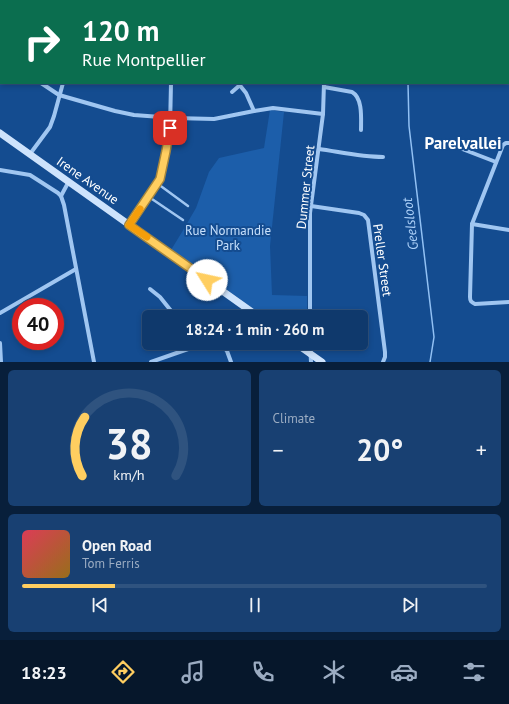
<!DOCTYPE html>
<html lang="en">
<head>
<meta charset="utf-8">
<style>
  :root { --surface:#0f396c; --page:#184072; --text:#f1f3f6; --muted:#9bacc2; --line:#2f537f; --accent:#ffce60 }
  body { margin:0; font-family:"PT Sans",sans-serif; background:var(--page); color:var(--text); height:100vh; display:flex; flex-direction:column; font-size:15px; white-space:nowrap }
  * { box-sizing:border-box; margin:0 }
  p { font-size:13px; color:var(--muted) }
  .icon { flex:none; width:22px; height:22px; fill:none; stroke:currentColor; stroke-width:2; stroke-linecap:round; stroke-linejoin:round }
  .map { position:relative; height:362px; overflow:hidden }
  .side { display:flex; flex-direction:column; gap:8px; padding:8px; background:#081f3b; flex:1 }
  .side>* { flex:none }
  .top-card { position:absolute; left:0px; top:0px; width:509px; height:84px; box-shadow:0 2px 6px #0003,0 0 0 1px var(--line); background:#0b6e4f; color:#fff; overflow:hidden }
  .speed { position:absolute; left:12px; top:298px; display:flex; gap:8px; font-size:20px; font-weight:700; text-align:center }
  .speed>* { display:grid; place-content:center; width:52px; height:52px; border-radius:50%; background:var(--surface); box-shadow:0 2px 6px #0003,0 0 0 1px var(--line); line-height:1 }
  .speed .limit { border:6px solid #d22; background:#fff; color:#111 }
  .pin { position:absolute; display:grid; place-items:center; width:34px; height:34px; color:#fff; margin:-17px; border-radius:8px; box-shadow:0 2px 6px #0006 }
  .me { position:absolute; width:44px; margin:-22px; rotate:305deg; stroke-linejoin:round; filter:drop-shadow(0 0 3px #0008) }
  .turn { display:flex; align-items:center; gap:14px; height:84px; padding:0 16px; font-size:18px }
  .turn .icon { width:52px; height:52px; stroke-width:2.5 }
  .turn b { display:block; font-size:28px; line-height:34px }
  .big { font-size:30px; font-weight:800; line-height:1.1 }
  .side .tile { flex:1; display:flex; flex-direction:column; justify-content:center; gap:6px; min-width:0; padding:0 14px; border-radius:6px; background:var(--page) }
  .side .dial { align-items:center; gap:0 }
  .dial svg { height:104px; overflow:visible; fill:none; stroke:var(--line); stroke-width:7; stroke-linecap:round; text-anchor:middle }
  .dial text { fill:var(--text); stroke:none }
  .song { display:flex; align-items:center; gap:12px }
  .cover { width:48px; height:48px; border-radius:6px; background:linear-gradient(135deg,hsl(350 70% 55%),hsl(40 70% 35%)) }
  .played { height:4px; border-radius:2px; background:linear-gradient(90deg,var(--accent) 20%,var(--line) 20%) }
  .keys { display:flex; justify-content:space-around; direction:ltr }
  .heat { display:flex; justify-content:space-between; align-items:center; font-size:22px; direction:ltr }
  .side .tiles { flex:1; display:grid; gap:8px; grid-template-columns:1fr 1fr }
  .tile:last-child { grid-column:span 2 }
  .trip { position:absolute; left:142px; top:310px; width:226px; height:40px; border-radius:6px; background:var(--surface); box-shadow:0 2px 6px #0003,0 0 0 1px var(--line); font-weight:800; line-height:40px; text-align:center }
  .menu { display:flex; height:64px; justify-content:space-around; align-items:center; background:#06172b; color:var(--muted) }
  .menu .icon { width:28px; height:28px }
  .menu .on { color:var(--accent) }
  .menu b { font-size:18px; color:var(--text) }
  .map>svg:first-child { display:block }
  .green { fill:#1c5eaa }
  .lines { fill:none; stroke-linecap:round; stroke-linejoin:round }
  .stream { stroke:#92c1f4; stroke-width:1.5 }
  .lane { stroke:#a0c6f1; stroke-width:2.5 }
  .street { stroke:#a0c6f1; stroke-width:4 }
  .secondary { stroke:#cee3fc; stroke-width:7 }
  .route-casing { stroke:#a6863e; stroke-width:10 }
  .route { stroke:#ffce60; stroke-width:7 }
  .slow { stroke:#f59e0b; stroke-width:7 }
  .labels { text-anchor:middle; stroke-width:4; stroke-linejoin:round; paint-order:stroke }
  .street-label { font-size:13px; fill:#fff; stroke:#144c90 }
  .park-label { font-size:13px; fill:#c7e0fc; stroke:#144c90 }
  .water-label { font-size:14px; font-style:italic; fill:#acd0f8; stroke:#144c90 }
  .district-label { font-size:17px; font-weight:bold; fill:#fff; stroke:#144c90 }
</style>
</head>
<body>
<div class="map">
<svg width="509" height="362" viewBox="0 0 509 362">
  <rect width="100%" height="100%" fill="#144c90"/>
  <path class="green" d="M270,110L284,112L270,246L272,295L307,296V317H265L171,250L182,232L196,208L209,172L219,158L264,148Z"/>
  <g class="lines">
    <path class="stream" d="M408,83L409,126L434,337L430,362"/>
    <g class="lane">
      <path d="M158,184L188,206"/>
      <path d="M149,197L183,220"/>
    </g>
    <g class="street">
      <path d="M171,0V1"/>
      <path d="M429,0L432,1"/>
      <path d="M24,1L25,0"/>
      <path d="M85,1V0"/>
      <path d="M269,1V0"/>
      <path d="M326,1V0"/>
      <path d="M504,1V0"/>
      <path d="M508,32L509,33"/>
      <path d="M41,83L59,95L115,111L134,115L174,118L214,119L254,111L273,108L323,114"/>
      <path d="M238,83L246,93L254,111"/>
      <path d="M324,87L352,92C363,98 361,119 361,130"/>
      <path d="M232,92L240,85"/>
      <path d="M509,143H506L503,145L472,224L470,297C470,301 471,302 475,304L509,302"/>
      <path d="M457,147L496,162"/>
      <path d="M319,149C340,152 362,157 383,157"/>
      <path d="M30,154L50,127L54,116L63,83"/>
      <path d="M0,170L30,175L58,193L61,196"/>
      <path d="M69,181L61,196L64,205L94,362"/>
      <path d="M311,206L359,213L364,215L368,220L385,352V357L383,362"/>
      <path d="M472,224L509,230"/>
      <path d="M129,225L158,184L162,174L170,128L171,83"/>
      <path d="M150,289L160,297L176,317"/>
      <path d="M0,313L76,269"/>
      <path d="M310,317V213L323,114L324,83"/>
      <path d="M0,343L1,362"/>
      <path d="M220,343L227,351L231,362"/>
      <path d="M310,343L311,362"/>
      <path d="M151,362L191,348L208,343"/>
    </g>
    <g class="secondary">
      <path d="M0,133L259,317"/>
      <path d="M295,343L322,362"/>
    </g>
  </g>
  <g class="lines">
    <g class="route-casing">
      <path id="route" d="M170,128L166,151L160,179L129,225L207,280"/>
    </g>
    <use href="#route" class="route"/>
    <path class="slow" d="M140,209L129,225L147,237"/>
  </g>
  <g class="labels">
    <g class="street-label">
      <text transform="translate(88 180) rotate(35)" y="5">Irene Avenue</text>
      <text transform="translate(305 187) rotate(-84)" y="5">Dummer Street</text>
      <text transform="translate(383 260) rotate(82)" y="5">Preller Street</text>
    </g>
    <g class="park-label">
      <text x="228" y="235">Rue Normandie<tspan x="228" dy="15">Park</tspan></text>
    </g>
    <g class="water-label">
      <text transform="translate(410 224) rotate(-97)" y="5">Geelsloot</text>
    </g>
    <g class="district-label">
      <text x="463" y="149">Parelvallei</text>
    </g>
  </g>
</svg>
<div class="speed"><div class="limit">40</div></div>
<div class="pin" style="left:170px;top:128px;background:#d93025"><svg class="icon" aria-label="arrive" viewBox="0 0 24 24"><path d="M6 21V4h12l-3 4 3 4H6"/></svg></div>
<svg class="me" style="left:207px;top:280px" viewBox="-20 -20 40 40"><circle r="19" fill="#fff"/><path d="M0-13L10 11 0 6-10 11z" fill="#ffce60"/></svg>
<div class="trip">18:24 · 1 min · 260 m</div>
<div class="top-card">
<div class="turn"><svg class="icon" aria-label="right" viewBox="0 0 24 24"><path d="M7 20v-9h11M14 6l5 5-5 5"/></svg><div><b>120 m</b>Rue Montpellier</div></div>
</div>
</div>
<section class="side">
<div class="tiles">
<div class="tile dial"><svg viewBox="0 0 100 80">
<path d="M14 69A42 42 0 1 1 86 69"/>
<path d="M14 69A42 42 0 0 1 16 24" stroke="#ffce60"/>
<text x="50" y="56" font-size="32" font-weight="700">38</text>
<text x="50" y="72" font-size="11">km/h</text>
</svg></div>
<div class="tile"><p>Climate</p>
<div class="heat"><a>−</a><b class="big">20°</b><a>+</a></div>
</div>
<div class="tile">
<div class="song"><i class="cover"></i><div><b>Open Road</b><p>Tom Ferris</p></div></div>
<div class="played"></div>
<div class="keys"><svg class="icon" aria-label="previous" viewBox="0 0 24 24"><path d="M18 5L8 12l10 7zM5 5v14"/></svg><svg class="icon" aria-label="pause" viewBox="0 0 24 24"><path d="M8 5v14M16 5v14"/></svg><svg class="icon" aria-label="next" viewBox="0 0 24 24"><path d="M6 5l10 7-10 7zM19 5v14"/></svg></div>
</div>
</div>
</section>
<nav class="menu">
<b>18:23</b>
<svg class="icon on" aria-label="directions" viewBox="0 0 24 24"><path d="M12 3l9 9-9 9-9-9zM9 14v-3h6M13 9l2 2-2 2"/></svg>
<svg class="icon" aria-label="music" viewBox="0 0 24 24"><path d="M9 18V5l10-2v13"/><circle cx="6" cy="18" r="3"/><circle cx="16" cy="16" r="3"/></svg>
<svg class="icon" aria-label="phone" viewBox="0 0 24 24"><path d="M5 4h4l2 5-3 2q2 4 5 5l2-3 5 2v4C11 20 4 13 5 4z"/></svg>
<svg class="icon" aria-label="climate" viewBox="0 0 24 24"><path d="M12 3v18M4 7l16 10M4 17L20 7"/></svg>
<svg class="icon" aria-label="car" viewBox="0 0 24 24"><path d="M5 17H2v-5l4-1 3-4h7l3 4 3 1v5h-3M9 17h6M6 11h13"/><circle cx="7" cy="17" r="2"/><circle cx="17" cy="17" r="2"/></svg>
<svg class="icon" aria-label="filters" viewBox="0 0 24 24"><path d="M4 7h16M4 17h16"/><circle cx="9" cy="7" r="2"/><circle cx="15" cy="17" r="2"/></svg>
</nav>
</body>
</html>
